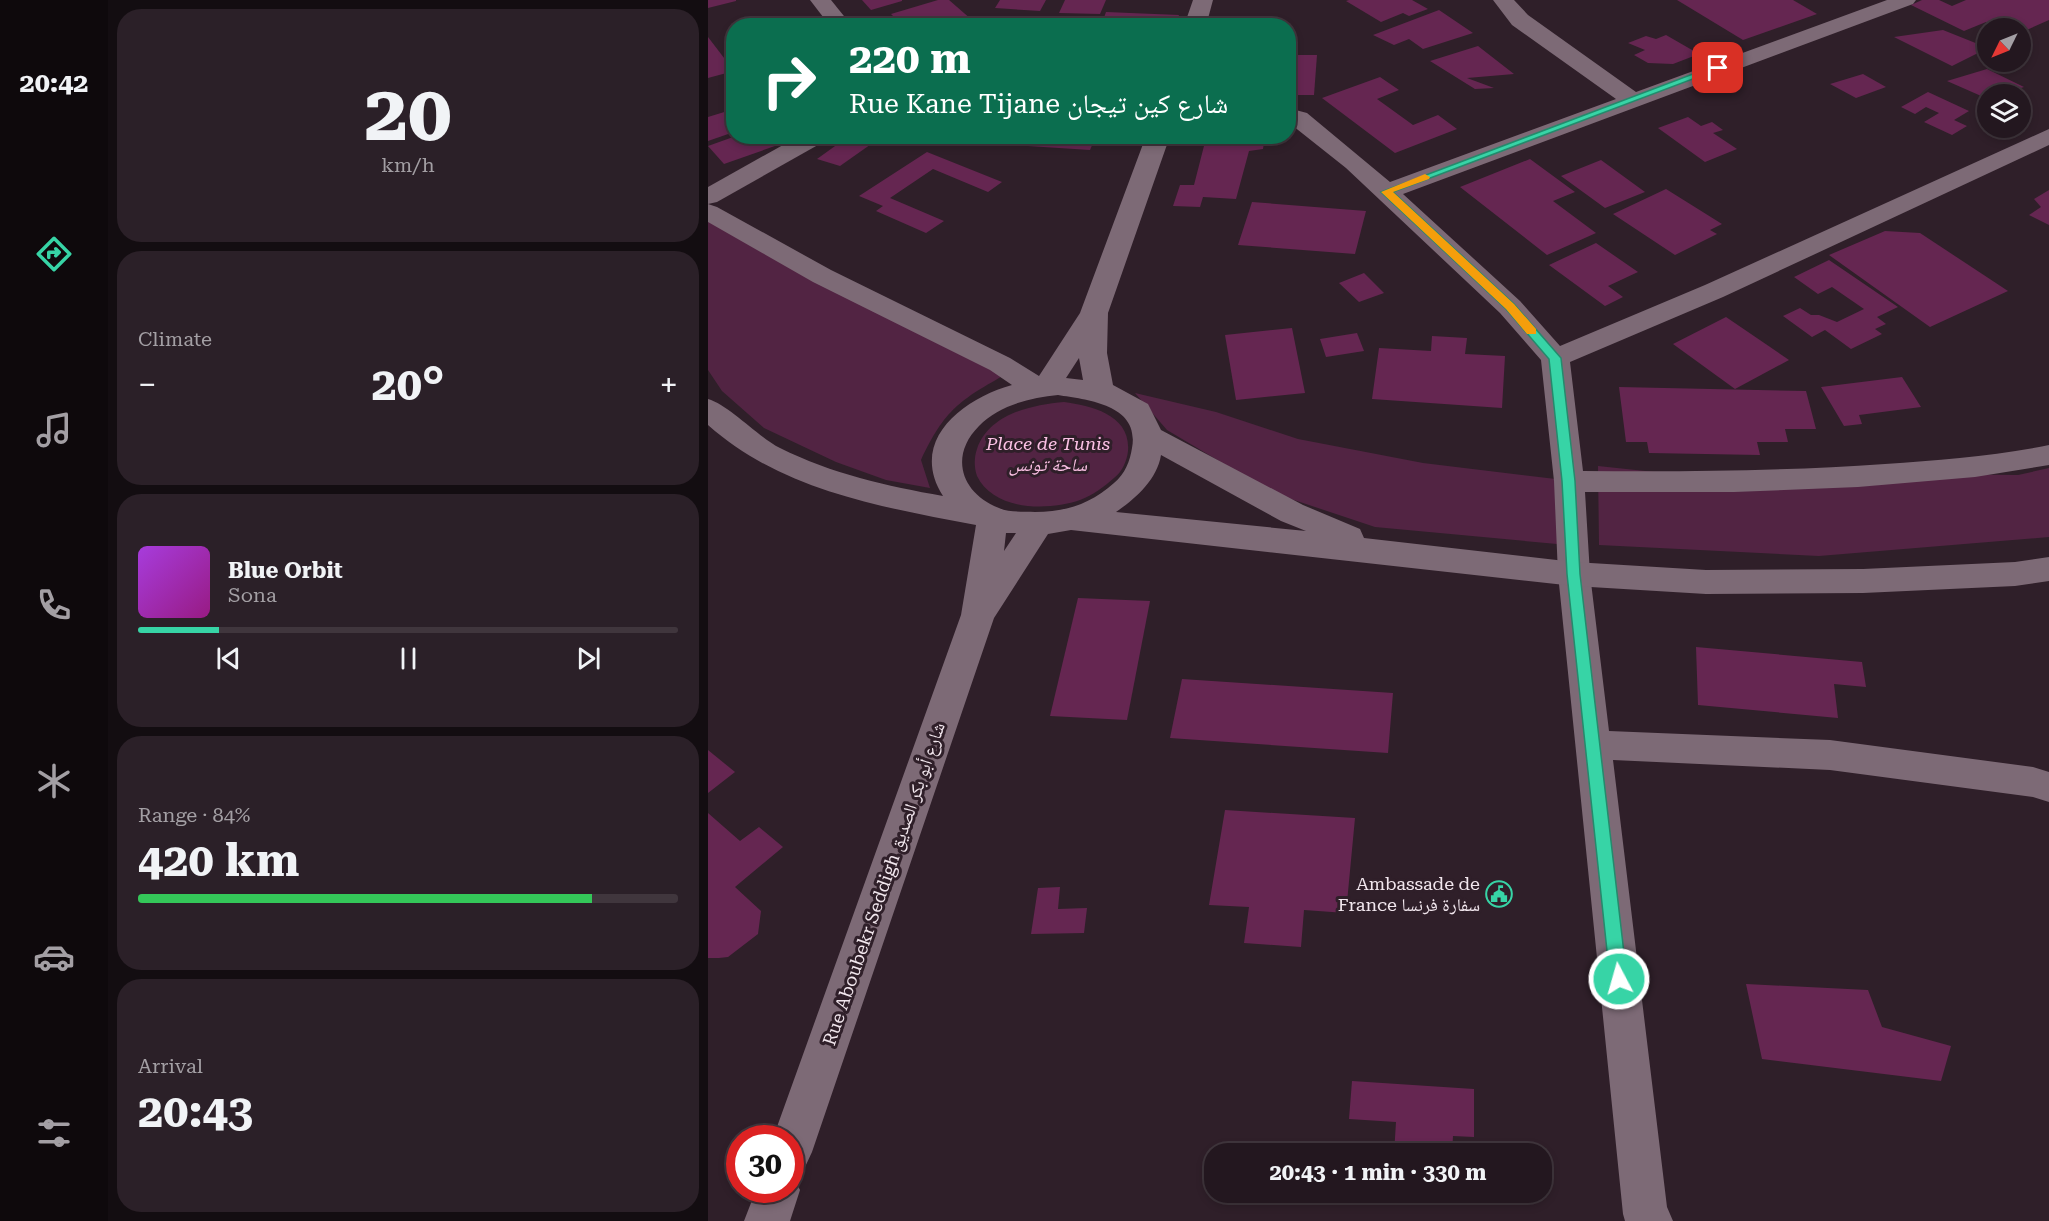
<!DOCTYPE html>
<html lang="en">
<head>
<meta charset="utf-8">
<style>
  :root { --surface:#23171f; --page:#2b2028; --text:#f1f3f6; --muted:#a39fa4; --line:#40363d; --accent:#37d4a6 }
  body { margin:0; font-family:"Roboto Serif","Noto Naskh Arabic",serif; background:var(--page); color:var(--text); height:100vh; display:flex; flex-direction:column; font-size:22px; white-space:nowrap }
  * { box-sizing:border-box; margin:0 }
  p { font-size:20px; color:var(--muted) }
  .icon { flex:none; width:33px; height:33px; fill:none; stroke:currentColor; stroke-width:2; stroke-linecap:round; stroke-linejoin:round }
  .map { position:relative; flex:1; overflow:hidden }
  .side { display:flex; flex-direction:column; gap:9px; padding:9px; background:#130d11; width:600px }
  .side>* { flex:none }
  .hud { position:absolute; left:18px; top:18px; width:570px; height:126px; border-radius:24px; box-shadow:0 3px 9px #0003,0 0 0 2px var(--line); background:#0b6e4f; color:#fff; overflow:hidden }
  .needle { width:39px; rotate:227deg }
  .fabs { position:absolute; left:1269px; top:18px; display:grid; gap:12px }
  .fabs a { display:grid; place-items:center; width:54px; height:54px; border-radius:50%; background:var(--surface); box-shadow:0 3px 9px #0003,0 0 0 2px var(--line); font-size:30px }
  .speed { position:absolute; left:18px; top:1125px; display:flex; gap:12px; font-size:30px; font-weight:700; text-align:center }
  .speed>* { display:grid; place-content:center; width:78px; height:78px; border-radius:50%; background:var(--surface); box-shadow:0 3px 9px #0003,0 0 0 2px var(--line); line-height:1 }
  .speed .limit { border:9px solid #d22; background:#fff; color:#111 }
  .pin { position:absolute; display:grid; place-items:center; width:51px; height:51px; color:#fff; margin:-26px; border-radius:12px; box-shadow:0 3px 9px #0006 }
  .me { position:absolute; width:66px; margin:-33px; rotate:354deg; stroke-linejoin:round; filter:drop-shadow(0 0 4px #0008) }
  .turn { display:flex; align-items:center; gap:21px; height:126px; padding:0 24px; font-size:27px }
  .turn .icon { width:78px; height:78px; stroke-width:2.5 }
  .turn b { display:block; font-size:42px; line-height:51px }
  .big { font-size:45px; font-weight:700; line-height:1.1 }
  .side .card { flex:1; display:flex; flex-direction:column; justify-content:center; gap:9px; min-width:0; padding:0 21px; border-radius:24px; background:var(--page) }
  .side .dial { align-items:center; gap:0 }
  .dial b { font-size:78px; line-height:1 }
  .song { display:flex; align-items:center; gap:18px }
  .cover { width:72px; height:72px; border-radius:9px; background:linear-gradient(135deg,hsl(280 70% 55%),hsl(310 70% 35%)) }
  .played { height:6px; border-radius:3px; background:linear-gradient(90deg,var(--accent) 15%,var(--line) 15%) }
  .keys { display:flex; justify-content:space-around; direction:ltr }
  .heat { display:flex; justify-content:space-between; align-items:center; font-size:33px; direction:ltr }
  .charge { height:9px; border-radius:4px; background:linear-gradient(90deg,#34c759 84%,var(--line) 0) }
  .trip { position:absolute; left:496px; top:1143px; width:348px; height:60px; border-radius:24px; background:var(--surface); box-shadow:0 3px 9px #0003,0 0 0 2px var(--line); font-weight:700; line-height:60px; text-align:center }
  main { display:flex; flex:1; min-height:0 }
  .tab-bar { display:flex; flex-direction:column; width:108px; justify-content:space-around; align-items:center; background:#0e090c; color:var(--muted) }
  .tab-bar .icon { width:42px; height:42px }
  .tab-bar .current { color:var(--accent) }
  .tab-bar b { font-size:27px; color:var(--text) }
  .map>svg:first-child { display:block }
  .green { fill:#522443 }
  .building { fill:#652651 }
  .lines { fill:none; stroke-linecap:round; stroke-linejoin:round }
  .street { fill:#7d6a76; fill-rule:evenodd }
  .secondary { fill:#7d6a76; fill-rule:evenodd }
  .route { fill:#37d4a6; stroke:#248a6c; stroke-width:1.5 }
  .slow { fill:#f59e0b }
  .labels { text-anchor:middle; stroke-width:6; stroke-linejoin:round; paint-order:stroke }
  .park-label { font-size:18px; font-style:italic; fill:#fcc1e5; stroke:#2f1f29 }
  .street-label { font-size:18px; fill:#f2e7ee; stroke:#2f1f29 }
  .poi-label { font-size:18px; fill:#f2e7ee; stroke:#2f1f29; text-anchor:end }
</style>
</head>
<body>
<main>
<nav class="tab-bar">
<b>20:42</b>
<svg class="icon current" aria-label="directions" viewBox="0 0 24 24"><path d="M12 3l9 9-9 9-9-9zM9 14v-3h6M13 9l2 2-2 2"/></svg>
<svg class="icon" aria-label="music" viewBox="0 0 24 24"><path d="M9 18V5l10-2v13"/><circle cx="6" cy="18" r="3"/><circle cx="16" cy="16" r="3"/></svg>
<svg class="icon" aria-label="phone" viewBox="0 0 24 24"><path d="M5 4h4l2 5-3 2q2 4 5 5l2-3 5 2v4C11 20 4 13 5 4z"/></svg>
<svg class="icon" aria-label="climate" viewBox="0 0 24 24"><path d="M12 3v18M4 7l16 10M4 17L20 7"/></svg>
<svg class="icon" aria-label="car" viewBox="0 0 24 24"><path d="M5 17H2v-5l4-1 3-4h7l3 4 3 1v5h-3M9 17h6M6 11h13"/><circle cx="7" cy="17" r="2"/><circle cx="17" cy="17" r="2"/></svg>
<svg class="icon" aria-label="filters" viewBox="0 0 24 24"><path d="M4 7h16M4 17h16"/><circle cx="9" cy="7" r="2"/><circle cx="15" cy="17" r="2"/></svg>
</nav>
<section class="side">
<div class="card dial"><b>20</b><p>km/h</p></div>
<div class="card"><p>Climate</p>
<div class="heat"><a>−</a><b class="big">20°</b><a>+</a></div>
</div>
<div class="card">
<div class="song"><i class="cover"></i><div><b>Blue Orbit</b><p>Sona</p></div></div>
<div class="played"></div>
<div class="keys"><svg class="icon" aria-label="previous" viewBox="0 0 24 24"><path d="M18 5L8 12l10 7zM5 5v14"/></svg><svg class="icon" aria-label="pause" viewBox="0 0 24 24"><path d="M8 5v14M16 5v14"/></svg><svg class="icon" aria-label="next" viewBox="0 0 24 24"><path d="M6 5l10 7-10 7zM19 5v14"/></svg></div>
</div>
<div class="card"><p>Range · 84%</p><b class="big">420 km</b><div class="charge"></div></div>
<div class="card"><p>Arrival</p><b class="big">20:43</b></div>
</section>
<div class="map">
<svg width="1341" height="1221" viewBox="0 0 1341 1221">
  <rect width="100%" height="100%" fill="#2f1f29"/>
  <g class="green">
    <path d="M0,220L300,373C252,400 237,409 213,460L222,488L178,480L128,462L56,428L14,391L0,370Z"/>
    <path d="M427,393L508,412L590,439L715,463L856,480L849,544L667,527L565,493L459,430Z"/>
    <path d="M356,402C384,406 423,415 420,451C419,461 414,472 406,478C396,487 385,495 372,500C340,511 286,511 269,476C266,468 266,457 269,449C281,414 323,405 356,402Z"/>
    <path d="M890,466L1003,478L1113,473L1310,475L1341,468V537L1111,556L891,545Z"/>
  </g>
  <g class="building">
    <path d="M0,0H28V1L0,8Z"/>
    <path d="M154,0H194V1L163,10Z"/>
    <path d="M230,0H241L264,20L246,26H195L183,14Z"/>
    <path d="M292,0H338L332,11L287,8Z"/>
    <path d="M357,0H398L392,14L351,13Z"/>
    <path d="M641,0H704L720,9L701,16L695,13L673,22L638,1Z"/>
    <path d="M969,0H1085L1109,14L1035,40Z"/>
    <path d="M1214,0H1231L1244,6L1258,0H1341V20L1312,33V28H1291L1278,22L1256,31L1203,5Z"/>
    <path d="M731,10L765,33L715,49L701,39L686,45L665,35Z"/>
    <path d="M398,12L471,15L469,21L451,20L449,26H393Z"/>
    <path d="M1235,30L1280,48L1244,66L1186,37Z"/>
    <path d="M958,35L991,54L965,64L940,63L926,55L937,50L920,43L938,36L948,39Z"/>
    <path d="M0,37L26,71L0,78Z"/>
    <path d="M770,46L806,74L759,78L786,88L767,89L722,61Z"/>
    <path d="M580,55H609L606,95H580Z"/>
    <path d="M1279,69L1316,87L1293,94H1280V99L1239,81Z"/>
    <path d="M1155,74L1178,87L1148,98L1122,84Z"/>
    <path d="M672,77L691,90L669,99L705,125L730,115L749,129L687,153L614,98Z"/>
    <path d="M1220,92L1261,111L1246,120L1259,126L1244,135L1216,122L1231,113L1218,107L1207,114L1193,107Z"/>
    <path d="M26,109V132L0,141V117Z"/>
    <path d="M980,117L993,126L1004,122L1015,130L1005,133L1029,149L997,162L950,128Z"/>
    <path d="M28,136H80L84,140L16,164L0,146Z"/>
    <path d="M141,136L166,142L132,166L109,159Z"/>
    <path d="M186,136H201L197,144L183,143Z"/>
    <path d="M311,136H388L382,150L306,145Z"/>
    <path d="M508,136H557L555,149L541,151L528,199L495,197L492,207L465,206L472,185H486L497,142L507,141Z"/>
    <path d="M219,152L294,182L280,192L225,169L182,198L236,221L218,233L168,211L175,206L151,196Z"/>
    <path d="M822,159L867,192L845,201L888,233L839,255L752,187Z"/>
    <path d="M893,160L937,192L897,208L853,176Z"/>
    <path d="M958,189L1014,224L1002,230L1009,234L967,255L905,214Z"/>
    <path d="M1341,190V225L1321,215L1333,207L1326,199Z"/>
    <path d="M544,202L658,211L647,254L530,245Z"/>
    <path d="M1177,231L1212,233L1300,291L1222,327L1121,255Z"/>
    <path d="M888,243L930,272L900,286L915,297L897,306L841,265Z"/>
    <path d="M1121,260L1190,307L1169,317L1178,324L1167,329L1174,334L1143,349L1117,330L1104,337L1075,316L1092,308L1103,315H1111L1129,322L1156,309L1124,287L1110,294L1086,277Z"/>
    <path d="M656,273L676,293L651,302L631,283Z"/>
    <path d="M1018,317L1081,360L1027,389L965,344Z"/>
    <path d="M584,328L597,393L528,400L517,335Z"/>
    <path d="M649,333L656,351L618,357L612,339Z"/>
    <path d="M724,336L759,338L757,354L797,356L794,408L664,399L671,348L723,351Z"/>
    <path d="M1194,377L1213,407L1151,415L1154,424L1136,426L1113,387Z"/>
    <path d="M911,387L1098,391L1108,429H1077L1080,442H1049L1052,455L941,453L939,442H918Z"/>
    <path d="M370,598L442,601L419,720L342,716Z"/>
    <path d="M988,647L1154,662L1158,687L1126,684L1130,718L990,705Z"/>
    <path d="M474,679L685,693L680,753L462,738Z"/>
    <path d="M0,750L27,772L0,793Z"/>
    <path d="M517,810L647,818L638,913L596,910L593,947L536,943L541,907L501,905Z"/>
    <path d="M0,813L32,841L51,827L75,847L27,887L53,911L50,934L20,957L11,958H0Z"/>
    <path d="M352,887L350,909L379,908L376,933L323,934L330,888Z"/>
    <path d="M1038,984L1160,990L1174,1027L1243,1046L1233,1081L1054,1059Z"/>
    <path d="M644,1081L766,1089V1137L745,1136L744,1154H686L688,1122L641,1119Z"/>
  </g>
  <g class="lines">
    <g class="street">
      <path d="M102,0H123L144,26H122Z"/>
      <path d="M785,0H806L820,15L928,92L1179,0H1208L1205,4L695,194L812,301L852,346L997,285L1341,129V145L1015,297L862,362L875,471C976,472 1077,471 1177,464C1232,460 1287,456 1341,445V465L1267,477L1150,487L1026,492H877L882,574L901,731L1122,740L1325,767L1341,772V802L1325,797L1122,770L905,760L959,1207L965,1221H917L915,1214L850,574L846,481L833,360L792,313L638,168L580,122V108L599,113L682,182L908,99L804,25Z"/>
      <path d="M91,136H120L117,141L9,202L0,204V187Z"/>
    </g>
    <g class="secondary">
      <path d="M485,0H505L498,26H476Z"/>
      <path d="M438,136H462L400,313L399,353L405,385L440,404L453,430L595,505L652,529L656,538L866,562L998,570L1155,569L1307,562L1341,557V581L1307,586L1155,593L998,594L866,586L363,530L340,534L286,618L104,1152L97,1167L83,1173L92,1190L82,1221H36L48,1190H82V1138H65L253,615L268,525C174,507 74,491 0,425V399C21,405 49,436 72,448C124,474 179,486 235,496C200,441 254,399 304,385L282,370L105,282L0,222V204L9,207L123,270L302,358L331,376L372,313ZM371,358L375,380L358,378ZM350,395C381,400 432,405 424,448C422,461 417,474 406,483C383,504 357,512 327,512C315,511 302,513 291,508C253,493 241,456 271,426C291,405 322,398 350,395ZM453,455L573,521L598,531L408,512C427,499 449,480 453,455ZM298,533H308L296,551Z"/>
    </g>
  </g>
  <path class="route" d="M1006,66L1014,68L685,192L806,304L853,358L867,481L872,574L919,979L917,985L911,987L905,985L902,979L859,574L854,481L841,359L798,309L673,192Z"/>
  <path class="slow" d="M717,174L722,177L721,179L685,192L806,304L828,329V334H819L798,309L673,192Z"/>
  <defs>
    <g id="civic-ring" transform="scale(1.35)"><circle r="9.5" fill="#2f1f29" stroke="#37d4a6" stroke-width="1.5"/><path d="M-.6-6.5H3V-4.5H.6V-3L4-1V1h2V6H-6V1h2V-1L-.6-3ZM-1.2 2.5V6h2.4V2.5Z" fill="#37d4a6"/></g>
  </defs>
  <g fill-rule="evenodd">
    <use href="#civic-ring" x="791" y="894"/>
  </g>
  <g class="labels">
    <g class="park-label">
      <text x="340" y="450">Place de Tunis<tspan x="340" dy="21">ساحة تونس</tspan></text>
    </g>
    <g class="street-label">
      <text transform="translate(176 884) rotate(-71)" y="6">Rue Aboubekr Seddigh شارع أبو بكر الصديق</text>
    </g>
    <g class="poi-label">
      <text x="772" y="890">Ambassade de<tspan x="772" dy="21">France سفارة فرنسا</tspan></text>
    </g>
  </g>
</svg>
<div class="fabs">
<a><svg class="needle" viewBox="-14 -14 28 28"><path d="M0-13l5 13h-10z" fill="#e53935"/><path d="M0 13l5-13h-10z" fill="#a39fa4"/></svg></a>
<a><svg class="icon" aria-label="layers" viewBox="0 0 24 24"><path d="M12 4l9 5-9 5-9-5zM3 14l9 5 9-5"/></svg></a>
</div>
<div class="speed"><div class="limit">30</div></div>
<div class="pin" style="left:1010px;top:68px;background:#d93025"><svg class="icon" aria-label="arrive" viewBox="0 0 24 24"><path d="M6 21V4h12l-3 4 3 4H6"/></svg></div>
<svg class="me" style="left:911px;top:979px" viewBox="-20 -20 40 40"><circle r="17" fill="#37d4a6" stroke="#fff" stroke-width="3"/><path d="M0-11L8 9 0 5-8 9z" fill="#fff"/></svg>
<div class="trip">20:43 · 1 min · 330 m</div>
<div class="hud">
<div class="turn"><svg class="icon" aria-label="right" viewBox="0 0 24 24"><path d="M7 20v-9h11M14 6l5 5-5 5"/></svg><div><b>220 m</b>Rue Kane Tijane شارع كين تيجان</div></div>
</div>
</div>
</main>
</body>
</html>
